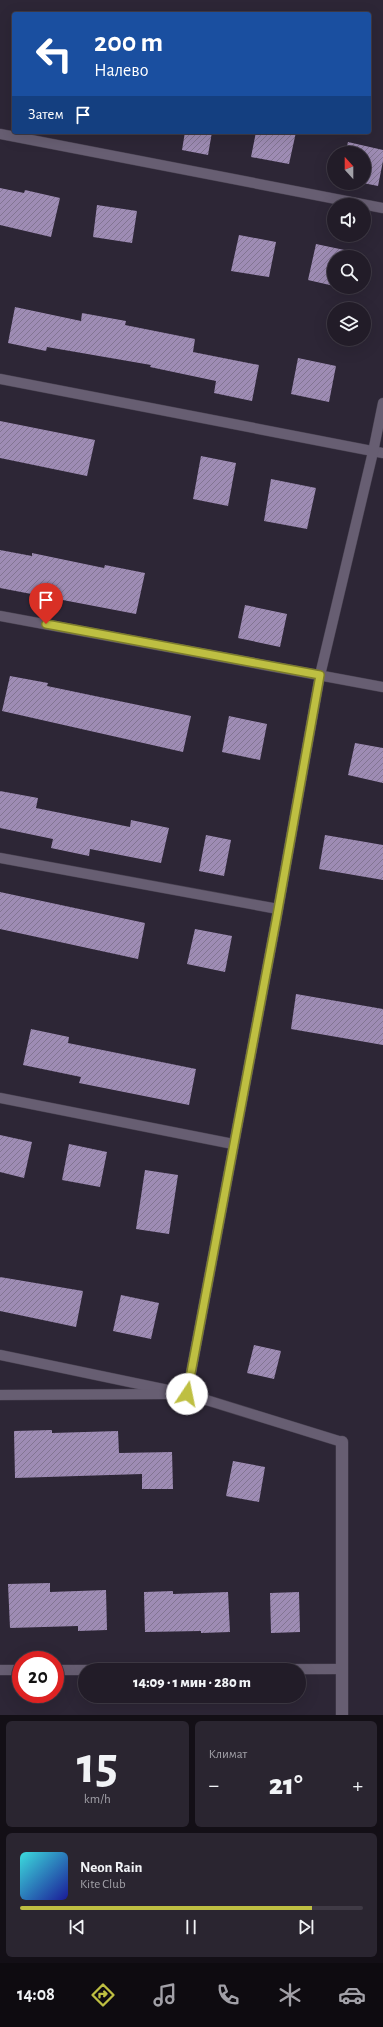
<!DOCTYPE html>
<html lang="ru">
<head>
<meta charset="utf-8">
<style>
  :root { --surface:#221c28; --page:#2a2530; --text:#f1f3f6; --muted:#a2a1a8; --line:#3f3a45; --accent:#bebf42 }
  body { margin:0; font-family:"Alegreya Sans",sans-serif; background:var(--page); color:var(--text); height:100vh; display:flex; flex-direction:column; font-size:15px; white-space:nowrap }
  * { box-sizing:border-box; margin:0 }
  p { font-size:13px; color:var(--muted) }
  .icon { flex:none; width:22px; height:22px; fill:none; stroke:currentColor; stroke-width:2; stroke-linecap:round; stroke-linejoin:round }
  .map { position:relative; height:1715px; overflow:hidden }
  .details { display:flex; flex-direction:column; gap:6px; padding:6px; background:#130f16; flex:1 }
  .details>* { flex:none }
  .top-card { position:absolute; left:12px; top:12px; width:359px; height:122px; border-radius:4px; box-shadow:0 4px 16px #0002,0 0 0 1px var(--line); background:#1a4fa0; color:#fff; overflow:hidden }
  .needle { width:26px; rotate:339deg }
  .fabs { position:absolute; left:327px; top:146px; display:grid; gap:8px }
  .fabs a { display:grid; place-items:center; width:44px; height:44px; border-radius:50%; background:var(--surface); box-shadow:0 4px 16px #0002,0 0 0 1px var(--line); font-size:20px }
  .speed { position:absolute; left:12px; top:1651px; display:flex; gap:8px; font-size:20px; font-weight:700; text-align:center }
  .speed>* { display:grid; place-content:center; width:52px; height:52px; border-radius:50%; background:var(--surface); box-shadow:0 4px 16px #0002,0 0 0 1px var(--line); line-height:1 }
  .speed .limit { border:6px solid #d22; background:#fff; color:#111 }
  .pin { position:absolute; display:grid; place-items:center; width:34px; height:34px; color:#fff; margin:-41px -17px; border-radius:50% 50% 50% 0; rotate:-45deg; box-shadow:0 0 4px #0007 }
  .pin .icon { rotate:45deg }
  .me { position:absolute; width:44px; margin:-22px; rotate:11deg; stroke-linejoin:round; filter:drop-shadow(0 0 3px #0008) }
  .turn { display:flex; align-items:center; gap:14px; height:84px; padding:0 16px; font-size:18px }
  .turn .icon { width:52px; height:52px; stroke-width:2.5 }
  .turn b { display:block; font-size:28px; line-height:34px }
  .then { display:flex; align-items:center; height:38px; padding:0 16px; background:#0003; gap:8px; font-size:15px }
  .big { font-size:30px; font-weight:800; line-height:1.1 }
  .details .card { flex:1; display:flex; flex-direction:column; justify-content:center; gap:6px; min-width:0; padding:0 14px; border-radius:6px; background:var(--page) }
  .details .dial { align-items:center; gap:0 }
  .dial b { font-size:52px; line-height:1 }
  .song { display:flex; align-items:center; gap:12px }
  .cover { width:48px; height:48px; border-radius:6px; background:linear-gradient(135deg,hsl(180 70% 55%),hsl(240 70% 35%)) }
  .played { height:4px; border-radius:2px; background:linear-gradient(90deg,var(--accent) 85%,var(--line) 85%) }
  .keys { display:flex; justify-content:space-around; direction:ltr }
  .heat { display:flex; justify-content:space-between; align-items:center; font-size:22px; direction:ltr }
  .details .tiles { flex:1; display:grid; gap:6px; grid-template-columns:1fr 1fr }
  .card:last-child { grid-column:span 2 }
  .trip { position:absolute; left:78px; top:1663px; width:228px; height:40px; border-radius:20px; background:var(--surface); box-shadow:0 4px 16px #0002,0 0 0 1px var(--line); font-weight:800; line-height:40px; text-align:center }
  .dock { display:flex; height:64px; justify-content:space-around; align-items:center; background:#0e0b10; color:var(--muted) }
  .dock .icon { width:28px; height:28px }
  .dock .selected { color:var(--accent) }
  .dock b { font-size:18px; color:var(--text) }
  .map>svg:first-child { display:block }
  .building { fill:url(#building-hatch) }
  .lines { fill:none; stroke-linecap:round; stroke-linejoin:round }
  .lane-casing { stroke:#484150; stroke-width:11 }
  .street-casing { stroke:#484150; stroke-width:13 }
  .lane { stroke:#675e72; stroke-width:10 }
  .street { stroke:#675e72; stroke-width:12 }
  .route-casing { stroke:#7c7c2b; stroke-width:10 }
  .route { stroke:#bebf42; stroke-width:7 }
</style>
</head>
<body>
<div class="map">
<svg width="383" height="1715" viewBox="0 0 383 1715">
  <defs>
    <pattern id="building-hatch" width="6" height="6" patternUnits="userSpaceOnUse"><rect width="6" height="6" fill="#9e8cb4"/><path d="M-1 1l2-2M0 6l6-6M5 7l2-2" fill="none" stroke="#827592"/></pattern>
  </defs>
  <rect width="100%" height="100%" fill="#2d2636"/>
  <g class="building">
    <path d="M185,132H212L208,155L182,150Z"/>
    <path d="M256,132H296L289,164L251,157Z"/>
    <path d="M348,142L383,150V161L378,186L363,183L364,153H345Z"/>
    <path d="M0,188L24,193L25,190L60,198L51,237L0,225Z"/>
    <path d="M97,205L137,211L132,243L93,237Z"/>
    <path d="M239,235L276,242L269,277L231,271Z"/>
    <path d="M316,244L354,252L353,257H334V286L308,280Z"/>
    <path d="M15,307L81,321L82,313L126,321L125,325L195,339L193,352L259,365L252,401L214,393L216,381L150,367L151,365L47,347L46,351L8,343Z"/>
    <path d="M298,358L336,366L329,402L291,394Z"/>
    <path d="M0,421L95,440L87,476L0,458Z"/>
    <path d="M201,456L236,463L228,506L193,499Z"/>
    <path d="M271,479L316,488L307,529L264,521Z"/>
    <path d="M0,550L32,556V553L104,568L105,565L145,573L136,614L0,588Z"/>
    <path d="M245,605L287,614L280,647L238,638Z"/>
    <path d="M10,676L48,683L47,686L191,716L183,752L2,711Z"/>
    <path d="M229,716L267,724L260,760L222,752Z"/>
    <path d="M355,743L383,748V783L348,775Z"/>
    <path d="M0,791L38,798L36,808L130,827L131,820L169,828L161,863L90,849L89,856L51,848L53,839L0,828Z"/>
    <path d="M206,835L231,840L224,876L199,871Z"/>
    <path d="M325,835L383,845V880L319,869Z"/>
    <path d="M0,892L145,923L138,959L0,929Z"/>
    <path d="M195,929L232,936L225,972L187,964Z"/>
    <path d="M296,994L383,1009V1045L291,1029Z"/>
    <path d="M31,1029L69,1037L68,1043L196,1069L189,1105L79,1083L81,1077L23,1065Z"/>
    <path d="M0,1135L32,1142L24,1178L0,1172Z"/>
    <path d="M69,1144L107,1152L100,1187L62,1180Z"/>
    <path d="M145,1170L178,1175L169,1234L136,1229Z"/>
    <path d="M0,1277L83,1291L76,1327L0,1311Z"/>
    <path d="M121,1295L159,1303L151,1339L113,1331Z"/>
    <path d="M254,1345L281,1351L274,1379L247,1373Z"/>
    <path d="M52,1430V1433L118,1431L119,1453L172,1452L173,1489H142V1474L15,1478L14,1431Z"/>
    <path d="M233,1461L265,1467L259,1502L226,1496Z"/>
    <path d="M50,1583V1592L106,1590L107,1630L78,1631V1626L10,1628L8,1584Z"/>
    <path d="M173,1591V1594L228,1592L230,1632L201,1633V1631L145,1632L144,1592Z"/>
    <path d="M299,1592L300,1632L271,1633L270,1593Z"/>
  </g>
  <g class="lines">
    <g class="lane-casing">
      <g id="lane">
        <path d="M0,134L383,208"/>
        <path d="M0,379L383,453"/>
        <path d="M0,616L383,687"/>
        <path d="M0,858L278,909"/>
        <path d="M0,1098L233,1144"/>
        <path d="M0,1355L187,1394L342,1442"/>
        <path d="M187,1394L276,921L320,675L373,452L383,403"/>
        <path d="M0,1395L167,1394"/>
        <path d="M0,1670H21"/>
        <path d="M55,1670H85"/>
        <path d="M86,1670L342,1669"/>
      </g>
    </g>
    <g class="street-casing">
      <path id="street" d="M342,1442V1715"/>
    </g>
    <use href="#lane" class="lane"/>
    <use href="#street" class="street"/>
  </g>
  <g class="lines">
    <g class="route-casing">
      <path id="route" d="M46,624L320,675L276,921L187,1394"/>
    </g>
    <use href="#route" class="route"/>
  </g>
</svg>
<div class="fabs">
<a><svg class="needle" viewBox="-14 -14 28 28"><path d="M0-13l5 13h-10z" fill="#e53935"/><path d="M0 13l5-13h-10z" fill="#a2a1a8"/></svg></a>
<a><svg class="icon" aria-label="sound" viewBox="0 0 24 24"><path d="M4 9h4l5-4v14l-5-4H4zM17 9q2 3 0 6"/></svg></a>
<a><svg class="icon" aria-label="search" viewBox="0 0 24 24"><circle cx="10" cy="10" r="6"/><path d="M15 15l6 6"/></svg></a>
<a><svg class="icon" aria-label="layers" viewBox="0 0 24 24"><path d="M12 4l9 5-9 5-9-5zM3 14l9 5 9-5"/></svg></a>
</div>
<div class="speed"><div class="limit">20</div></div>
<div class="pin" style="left:46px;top:624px;background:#d93025"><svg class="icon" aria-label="arrive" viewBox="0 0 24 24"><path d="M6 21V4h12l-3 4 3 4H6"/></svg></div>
<svg class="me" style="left:187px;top:1394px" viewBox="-20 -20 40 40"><circle r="19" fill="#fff"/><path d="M0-13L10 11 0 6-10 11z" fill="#bebf42"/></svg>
<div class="trip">14:09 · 1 мин · 280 m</div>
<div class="top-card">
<div class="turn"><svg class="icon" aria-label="left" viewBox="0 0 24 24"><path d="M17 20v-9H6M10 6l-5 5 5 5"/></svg><div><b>200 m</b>Налево</div></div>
<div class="then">Затем<svg class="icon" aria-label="arrive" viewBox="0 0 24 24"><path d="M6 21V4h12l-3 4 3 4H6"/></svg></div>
</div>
</div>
<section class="details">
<div class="tiles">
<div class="card dial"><b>15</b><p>km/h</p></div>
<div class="card"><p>Климат</p>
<div class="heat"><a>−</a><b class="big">21°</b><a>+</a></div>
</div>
<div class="card">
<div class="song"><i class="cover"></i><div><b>Neon Rain</b><p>Kite Club</p></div></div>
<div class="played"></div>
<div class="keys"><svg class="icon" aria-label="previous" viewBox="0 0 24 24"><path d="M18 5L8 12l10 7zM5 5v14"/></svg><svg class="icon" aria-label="pause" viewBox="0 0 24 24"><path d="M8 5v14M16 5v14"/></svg><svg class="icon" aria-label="next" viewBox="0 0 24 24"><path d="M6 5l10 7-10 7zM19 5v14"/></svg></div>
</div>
</div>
</section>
<nav class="dock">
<b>14:08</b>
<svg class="icon selected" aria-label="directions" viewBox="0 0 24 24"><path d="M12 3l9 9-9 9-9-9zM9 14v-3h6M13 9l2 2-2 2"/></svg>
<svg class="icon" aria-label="music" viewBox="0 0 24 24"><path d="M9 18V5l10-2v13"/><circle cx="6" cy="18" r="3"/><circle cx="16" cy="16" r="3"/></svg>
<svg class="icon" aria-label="phone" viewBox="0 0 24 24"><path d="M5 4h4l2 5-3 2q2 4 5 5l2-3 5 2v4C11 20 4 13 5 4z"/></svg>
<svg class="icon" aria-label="climate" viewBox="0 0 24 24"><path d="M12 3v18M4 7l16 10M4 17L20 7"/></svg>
<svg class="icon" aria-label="car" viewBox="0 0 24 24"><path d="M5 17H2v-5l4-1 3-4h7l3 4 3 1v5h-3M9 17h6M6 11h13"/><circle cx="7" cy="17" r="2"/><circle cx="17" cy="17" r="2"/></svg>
</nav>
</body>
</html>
